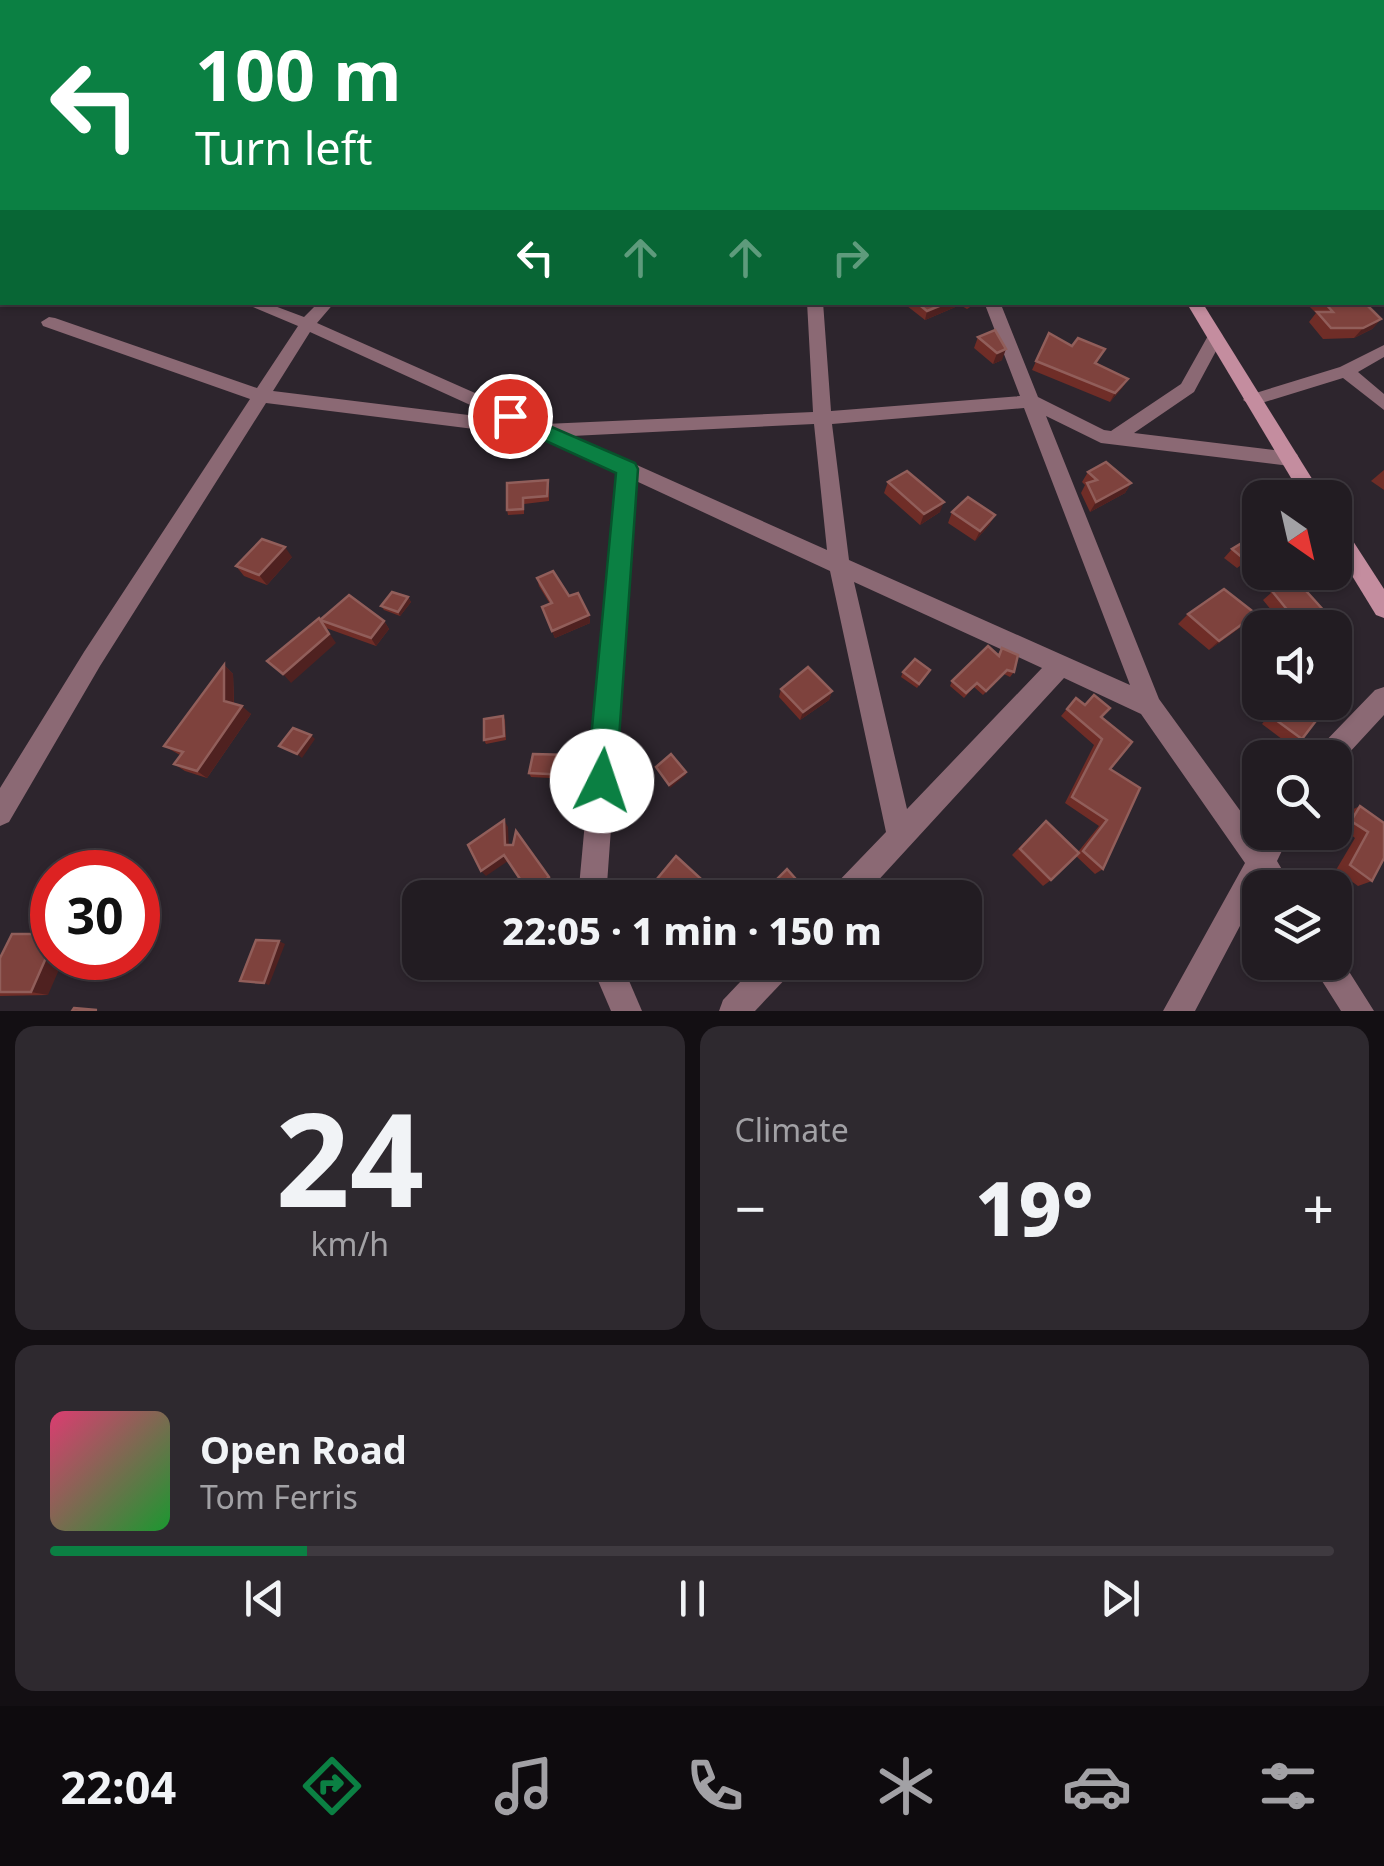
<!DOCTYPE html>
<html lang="en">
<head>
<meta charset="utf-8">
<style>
  :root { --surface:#221c22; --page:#2e292f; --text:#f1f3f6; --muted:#a2a1a5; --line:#3f3a40; --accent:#0b8043 }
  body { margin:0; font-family:"Noto Sans",sans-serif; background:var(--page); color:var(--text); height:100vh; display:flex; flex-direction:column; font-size:38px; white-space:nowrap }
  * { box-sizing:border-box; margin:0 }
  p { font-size:32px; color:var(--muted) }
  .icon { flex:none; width:55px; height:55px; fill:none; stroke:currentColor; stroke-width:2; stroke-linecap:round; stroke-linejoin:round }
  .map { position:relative; height:1011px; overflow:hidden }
  .side { display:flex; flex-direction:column; gap:15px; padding:15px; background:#130f13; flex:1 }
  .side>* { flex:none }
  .hud { position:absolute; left:0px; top:0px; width:1385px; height:305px; box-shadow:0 2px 8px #0004,0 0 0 2px var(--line); background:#0b8043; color:#fff; overflow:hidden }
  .needle { width:65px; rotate:146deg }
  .tools { position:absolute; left:1242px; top:480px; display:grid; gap:20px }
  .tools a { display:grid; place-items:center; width:110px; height:110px; border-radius:20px; background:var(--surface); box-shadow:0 2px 8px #0004,0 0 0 2px var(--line); font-size:50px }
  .speed { position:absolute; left:30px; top:850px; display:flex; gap:20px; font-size:50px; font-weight:700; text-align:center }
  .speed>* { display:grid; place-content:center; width:130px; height:130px; border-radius:50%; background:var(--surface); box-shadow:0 2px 8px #0004,0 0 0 2px var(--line); line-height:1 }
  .speed .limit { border:15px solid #d22; background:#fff; color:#111 }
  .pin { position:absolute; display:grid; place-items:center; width:85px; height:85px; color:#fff; margin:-42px; border:5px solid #fff; border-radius:50%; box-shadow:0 2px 10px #0007 }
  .me { position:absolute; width:110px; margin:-55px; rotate:4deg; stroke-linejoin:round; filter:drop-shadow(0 0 8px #0008) }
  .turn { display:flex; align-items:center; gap:35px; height:210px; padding:0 30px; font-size:45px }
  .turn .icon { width:130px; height:130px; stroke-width:2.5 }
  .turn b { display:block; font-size:70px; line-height:85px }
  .lanes { display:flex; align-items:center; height:95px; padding:0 30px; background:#0003; justify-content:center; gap:50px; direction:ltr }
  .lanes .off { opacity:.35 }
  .big { font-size:75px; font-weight:800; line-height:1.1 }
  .side .card { flex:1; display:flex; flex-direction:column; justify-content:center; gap:15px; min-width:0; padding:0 35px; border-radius:20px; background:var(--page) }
  .side .dial { align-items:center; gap:0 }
  .dial b { font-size:130px; line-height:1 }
  .song { display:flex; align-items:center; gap:30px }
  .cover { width:120px; height:120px; border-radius:15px; background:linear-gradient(135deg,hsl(340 70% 55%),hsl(130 70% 35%)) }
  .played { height:10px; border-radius:5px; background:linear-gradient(90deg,var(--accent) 20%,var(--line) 20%) }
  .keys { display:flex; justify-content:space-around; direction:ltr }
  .heat { display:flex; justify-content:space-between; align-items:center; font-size:55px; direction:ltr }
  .side .tiles { flex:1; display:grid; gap:15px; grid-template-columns:1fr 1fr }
  .card:last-child { grid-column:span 2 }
  .trip { position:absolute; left:402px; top:880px; width:580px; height:100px; border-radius:20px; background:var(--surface); box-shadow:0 2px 8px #0004,0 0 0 2px var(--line); font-weight:800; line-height:100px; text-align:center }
  .menu { display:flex; height:160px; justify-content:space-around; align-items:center; background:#0e0b0e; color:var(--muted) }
  .menu .icon { width:70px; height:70px }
  .menu .active { color:var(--accent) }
  .menu b { font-size:45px; color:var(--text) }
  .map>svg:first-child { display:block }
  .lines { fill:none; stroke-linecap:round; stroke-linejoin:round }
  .street { fill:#8b6974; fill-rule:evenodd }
  .secondary { fill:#c48d9f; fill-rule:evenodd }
  .wall { fill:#6f2d27 }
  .shaded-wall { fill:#4f2120 }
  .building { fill:#7e423d; stroke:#915e5a; stroke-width:2.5 }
  .route { fill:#0b8043; stroke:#07532c; stroke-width:2.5 }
</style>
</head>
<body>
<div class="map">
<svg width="1384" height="1011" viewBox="0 0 1384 1011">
  <rect width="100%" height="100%" fill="#2d252d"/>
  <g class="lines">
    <g class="street">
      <rect x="1382" y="196" width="2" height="9"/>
      <rect x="1382" y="254" width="2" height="8"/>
      <path d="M1382,293L1384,294V304L1379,302H1382Z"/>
      <path d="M241,302H264L304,317L319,302H335L317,323L545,424L813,412L807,302H823L831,411L1020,396L984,302H1000L1038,397L1104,430L1111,431L1181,384L1209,334H1221L1223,338L1194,392L1134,433L1290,452L1297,454L1299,459L1297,464L1290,466L1101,443L1046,416L1159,699L1260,838L1263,832H1291L1277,861L1293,888H1260L1195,1011H1163L1245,863L1141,714L1064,678L862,898H828L832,888L886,832L830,571L636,481L606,898H578L617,473L539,437L266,403L100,666L9,822L0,826V788L84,652L250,399L43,326L41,322L49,317L55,318L257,388L298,326ZM310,332L501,419L273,391ZM1024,408L1130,685L849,560L832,424ZM814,424L827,550L572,436ZM854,582L1042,668L907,809Z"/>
      <path d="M1384,345V357L1358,372L1384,394V410L1343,378L1252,406L1243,400L1246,396L1340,367Z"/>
      <path d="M1384,687V715L1336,767L1335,758H1314L1318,749L1375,690Z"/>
      <path d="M1336,951L1374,1011H1341L1310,962H1335Z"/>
      <path d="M590,962H621L642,1011H611Z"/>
      <path d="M759,962H795L791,973L755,1011H719L723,1000Z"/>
    </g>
    <g class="secondary">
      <path d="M0,131L2,132V138L0,139Z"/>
      <rect x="1382" y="168" width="2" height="8"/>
      <path d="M1186,302H1202L1324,498H1303Z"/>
      <path d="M1335,522L1342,524L1384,589V618L1376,615L1335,548Z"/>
    </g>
  </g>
  <g class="wall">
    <path d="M902,302H978L967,309L960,305L925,320Z"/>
    <path d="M1305,302H1364L1381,319L1372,329L1354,338L1323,339L1309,322L1316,313Z"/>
    <path d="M995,330L1002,360L993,364L974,348L978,337Z"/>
    <path d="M1049,333L1072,346L1105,349L1097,363L1128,379L1122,388L1110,402L1032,370Z"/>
    <path d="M1384,470V490L1371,481Z"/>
    <path d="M1088,472L1131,483L1125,493L1090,512L1081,493L1085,485L1082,482Z"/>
    <path d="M888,482L940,512L920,525L884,493Z"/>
    <path d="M507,483L549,485V501L524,504V514L508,515L507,510Z"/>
    <path d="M952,512L995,515L989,525L975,541L948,523Z"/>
    <path d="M1260,532V572H1289L1335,628H1286L1263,600L1271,593L1244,563L1237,568L1224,558L1232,549Z"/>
    <path d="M292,557L267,585L244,576L236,566Z"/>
    <path d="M537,578L569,596L589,615L590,623L555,638L542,607L550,604L539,586Z"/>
    <path d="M408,597L411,602L400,616L384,610L381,606Z"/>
    <path d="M1188,614L1245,624L1209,650L1178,624Z"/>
    <path d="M320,620L384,621L389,629L376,646L326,628Z"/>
    <path d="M1002,648L1014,672L1010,677L1004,674L983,695L974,687L964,698L950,686L952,681L998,654Z"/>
    <path d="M1260,662V699L1240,684Z"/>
    <path d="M224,665L233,674L234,703L251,714L207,778L185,771L174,764L180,755L164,746Z"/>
    <path d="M903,672L928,674L917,688L901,677Z"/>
    <path d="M781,689L832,691L829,700L800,720L779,697Z"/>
    <path d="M1076,698L1101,717L1110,769L1103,869L1095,874L1076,856L1051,880L1043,886L1012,855L1038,828L1046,821L1078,852L1099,826L1065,803L1094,745L1061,716Z"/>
    <path d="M1261,702H1316L1302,739L1291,746L1262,724L1270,714L1258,706Z"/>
    <path d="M503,716L505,720L506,740L486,744L484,740Z"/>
    <path d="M572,759L569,779L531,777L529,773Z"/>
    <path d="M1360,806L1384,823L1372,881L1358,886L1336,870L1355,838L1339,826L1347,812Z"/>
    <path d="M775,881L800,889L792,898H785L774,884Z"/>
    <path d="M0,958L48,995L0,996Z"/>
  </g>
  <g class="shaded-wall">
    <path d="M949,302H961L960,305L925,320L927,311Z"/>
    <path d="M1381,319L1372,329L1354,338L1363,328Z"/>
    <path d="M1006,349L1002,360L993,364L997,353Z"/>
    <path d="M1128,379L1122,388L1110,402L1115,393Z"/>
    <path d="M1131,483L1125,493L1090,512L1096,502Z"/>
    <path d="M944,502L940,512L920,525L924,514Z"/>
    <path d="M995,515L989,525L975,541L980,531Z"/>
    <path d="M285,547L292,557L267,585L259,575Z"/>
    <path d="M408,597L411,602L400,616L398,612Z"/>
    <path d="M1256,614L1245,624L1209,650L1219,641Z"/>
    <path d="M589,615L590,623L555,638L552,631Z"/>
    <path d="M319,618L336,643L291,683L283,674Z"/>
    <path d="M384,621L389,629L376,646L371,638Z"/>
    <path d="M224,665L233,674L234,709L224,701Z"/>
    <path d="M832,691L829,700L800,720L803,712Z"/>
    <path d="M242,706L251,714L207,778L197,771Z"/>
    <path d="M311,735L315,739L302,758L297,754Z"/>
    <path d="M686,772V775L670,788L669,785Z"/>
    <path d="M504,820L508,827L509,851L505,845Z"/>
    <path d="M504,855L508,861L486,876L481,871Z"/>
    <path d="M549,877L552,883L536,898H533L530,894Z"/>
    <path d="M279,941L285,944L269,985L264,983Z"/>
    <path d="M52,944V958H64L48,995L31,992Z"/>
  </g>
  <g class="building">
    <path d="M916,302H949L927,311Z"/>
    <path d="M1324,302H1364L1381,319L1363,328H1331L1317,312H1333Z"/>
    <path d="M995,330L1006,349L997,353L978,337Z"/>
    <path d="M1049,333L1072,346L1078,338L1105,349L1095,363L1128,379L1115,393L1036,361Z"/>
    <path d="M1106,462L1131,483L1096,502L1087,483L1097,480L1088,472Z"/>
    <path d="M907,471L944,502L924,514L888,482Z"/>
    <path d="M548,480L547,496L523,498V509L507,510V483Z"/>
    <path d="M968,497L995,515L980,531L952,512Z"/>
    <path d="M1260,532V563L1252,555L1245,560L1232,549Z"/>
    <path d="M262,539L285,547L259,575L236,566Z"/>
    <path d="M553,571L569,596L578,593L589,615L552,631L542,607L552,603L537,578Z"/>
    <path d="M1269,572H1289L1344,633L1335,635V628H1302L1272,591L1285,589Z"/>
    <path d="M1224,589L1256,614L1219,641L1188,614Z"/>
    <path d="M392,592L408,597L398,612L381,606Z"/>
    <path d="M349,595L384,621L371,638L320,620Z"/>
    <path d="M319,618L329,634L283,674L267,661Z"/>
    <path d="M988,646L999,656L1002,648L1018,655L1014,672L1007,670L986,691L977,683L966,693L952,681Z"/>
    <path d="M915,659L930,670L919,684L903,672Z"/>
    <path d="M1260,664V684L1249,676Z"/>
    <path d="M224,665V701L242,706L197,771L174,764L183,752L164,746Z"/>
    <path d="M808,667L832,691L803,712L781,689Z"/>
    <path d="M1094,695L1110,708L1101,717L1132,742L1110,769L1140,788L1103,869L1083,851L1107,820L1072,797L1102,739L1067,709L1076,698L1085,705Z"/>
    <path d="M1274,702H1316L1325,709L1302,739L1272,717L1281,707Z"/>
    <path d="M503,716L504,736L484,740V719Z"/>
    <path d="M293,728L311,735L297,754L279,746Z"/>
    <path d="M533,754L571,755L568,775L529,773Z"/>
    <path d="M671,754L686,772L669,785L656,767Z"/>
    <path d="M1360,806L1384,823V858L1372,881L1350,865L1368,832L1351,821Z"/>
    <path d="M504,820L505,845H513L516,831L549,877L530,894L504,855L481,871L468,845Z"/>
    <path d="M1046,821L1079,853L1051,880L1020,849Z"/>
    <path d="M676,856L712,889L717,898H653L647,891Z"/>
    <path d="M787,869L802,886L791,898H788L775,881Z"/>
    <path d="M12,934H52V944L31,992H0V958Z"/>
    <path d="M256,940L279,941L264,983L240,981Z"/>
    <path d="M74,1008L97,1010L72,1011Z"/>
  </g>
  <linearGradient id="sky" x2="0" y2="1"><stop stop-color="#191419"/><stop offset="0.44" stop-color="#464657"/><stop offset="1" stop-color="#464657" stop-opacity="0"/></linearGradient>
  <rect width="1384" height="252" fill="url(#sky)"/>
  <path class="route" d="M510,409L635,463L638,469L616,781L612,791L602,795L591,791L587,781L616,473L502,421L499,416Z"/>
</svg>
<div class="tools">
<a><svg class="needle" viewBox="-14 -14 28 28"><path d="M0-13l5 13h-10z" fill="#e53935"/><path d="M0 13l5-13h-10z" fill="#a2a1a5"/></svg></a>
<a><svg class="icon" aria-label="sound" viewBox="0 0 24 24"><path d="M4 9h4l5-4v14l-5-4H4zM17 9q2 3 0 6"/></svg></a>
<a><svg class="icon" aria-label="search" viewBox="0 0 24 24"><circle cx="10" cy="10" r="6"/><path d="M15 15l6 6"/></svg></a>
<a><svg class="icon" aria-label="layers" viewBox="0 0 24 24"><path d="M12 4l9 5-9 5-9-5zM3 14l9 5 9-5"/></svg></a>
</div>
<div class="speed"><div class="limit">30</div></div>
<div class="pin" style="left:510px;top:416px;background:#d93025"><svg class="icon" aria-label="arrive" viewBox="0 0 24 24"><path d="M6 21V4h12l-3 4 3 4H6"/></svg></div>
<svg class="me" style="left:602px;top:781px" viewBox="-20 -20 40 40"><circle r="19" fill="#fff"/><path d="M0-13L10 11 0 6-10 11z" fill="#0b8043"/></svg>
<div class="trip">22:05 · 1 min · 150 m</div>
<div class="hud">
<div class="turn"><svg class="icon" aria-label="left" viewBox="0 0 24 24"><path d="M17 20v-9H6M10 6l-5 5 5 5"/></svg><div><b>100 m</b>Turn left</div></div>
<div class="lanes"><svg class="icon" aria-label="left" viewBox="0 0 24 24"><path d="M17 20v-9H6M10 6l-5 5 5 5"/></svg><svg class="icon off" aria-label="ahead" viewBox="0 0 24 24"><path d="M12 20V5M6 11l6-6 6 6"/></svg><svg class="icon off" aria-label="ahead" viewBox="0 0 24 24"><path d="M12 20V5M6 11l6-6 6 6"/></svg><svg class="icon off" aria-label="right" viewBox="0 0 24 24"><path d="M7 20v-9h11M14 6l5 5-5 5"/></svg></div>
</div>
</div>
<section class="side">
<div class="tiles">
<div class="card dial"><b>24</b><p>km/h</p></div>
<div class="card"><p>Climate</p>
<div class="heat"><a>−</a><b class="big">19°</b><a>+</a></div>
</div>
<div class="card">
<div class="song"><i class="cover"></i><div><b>Open Road</b><p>Tom Ferris</p></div></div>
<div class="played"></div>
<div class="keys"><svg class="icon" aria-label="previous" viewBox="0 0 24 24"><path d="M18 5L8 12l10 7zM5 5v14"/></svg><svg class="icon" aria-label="pause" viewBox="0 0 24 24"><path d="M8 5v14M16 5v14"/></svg><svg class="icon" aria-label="next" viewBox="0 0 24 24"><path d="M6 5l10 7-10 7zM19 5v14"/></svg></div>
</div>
</div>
</section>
<nav class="menu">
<b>22:04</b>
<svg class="icon active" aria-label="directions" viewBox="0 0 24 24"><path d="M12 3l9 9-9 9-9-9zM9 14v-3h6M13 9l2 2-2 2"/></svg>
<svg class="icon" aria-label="music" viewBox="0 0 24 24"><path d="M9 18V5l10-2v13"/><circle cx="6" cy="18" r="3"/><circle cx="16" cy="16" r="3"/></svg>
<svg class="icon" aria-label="phone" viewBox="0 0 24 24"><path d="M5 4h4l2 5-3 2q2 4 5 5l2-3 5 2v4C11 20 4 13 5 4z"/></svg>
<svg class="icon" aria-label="climate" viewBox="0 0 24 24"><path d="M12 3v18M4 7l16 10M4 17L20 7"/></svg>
<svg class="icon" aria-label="car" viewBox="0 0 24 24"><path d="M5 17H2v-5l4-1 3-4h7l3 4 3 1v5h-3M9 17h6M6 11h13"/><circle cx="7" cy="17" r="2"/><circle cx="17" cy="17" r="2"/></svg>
<svg class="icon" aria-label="filters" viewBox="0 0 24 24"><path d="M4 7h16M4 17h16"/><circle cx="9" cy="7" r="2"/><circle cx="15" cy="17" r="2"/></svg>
</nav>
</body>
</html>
